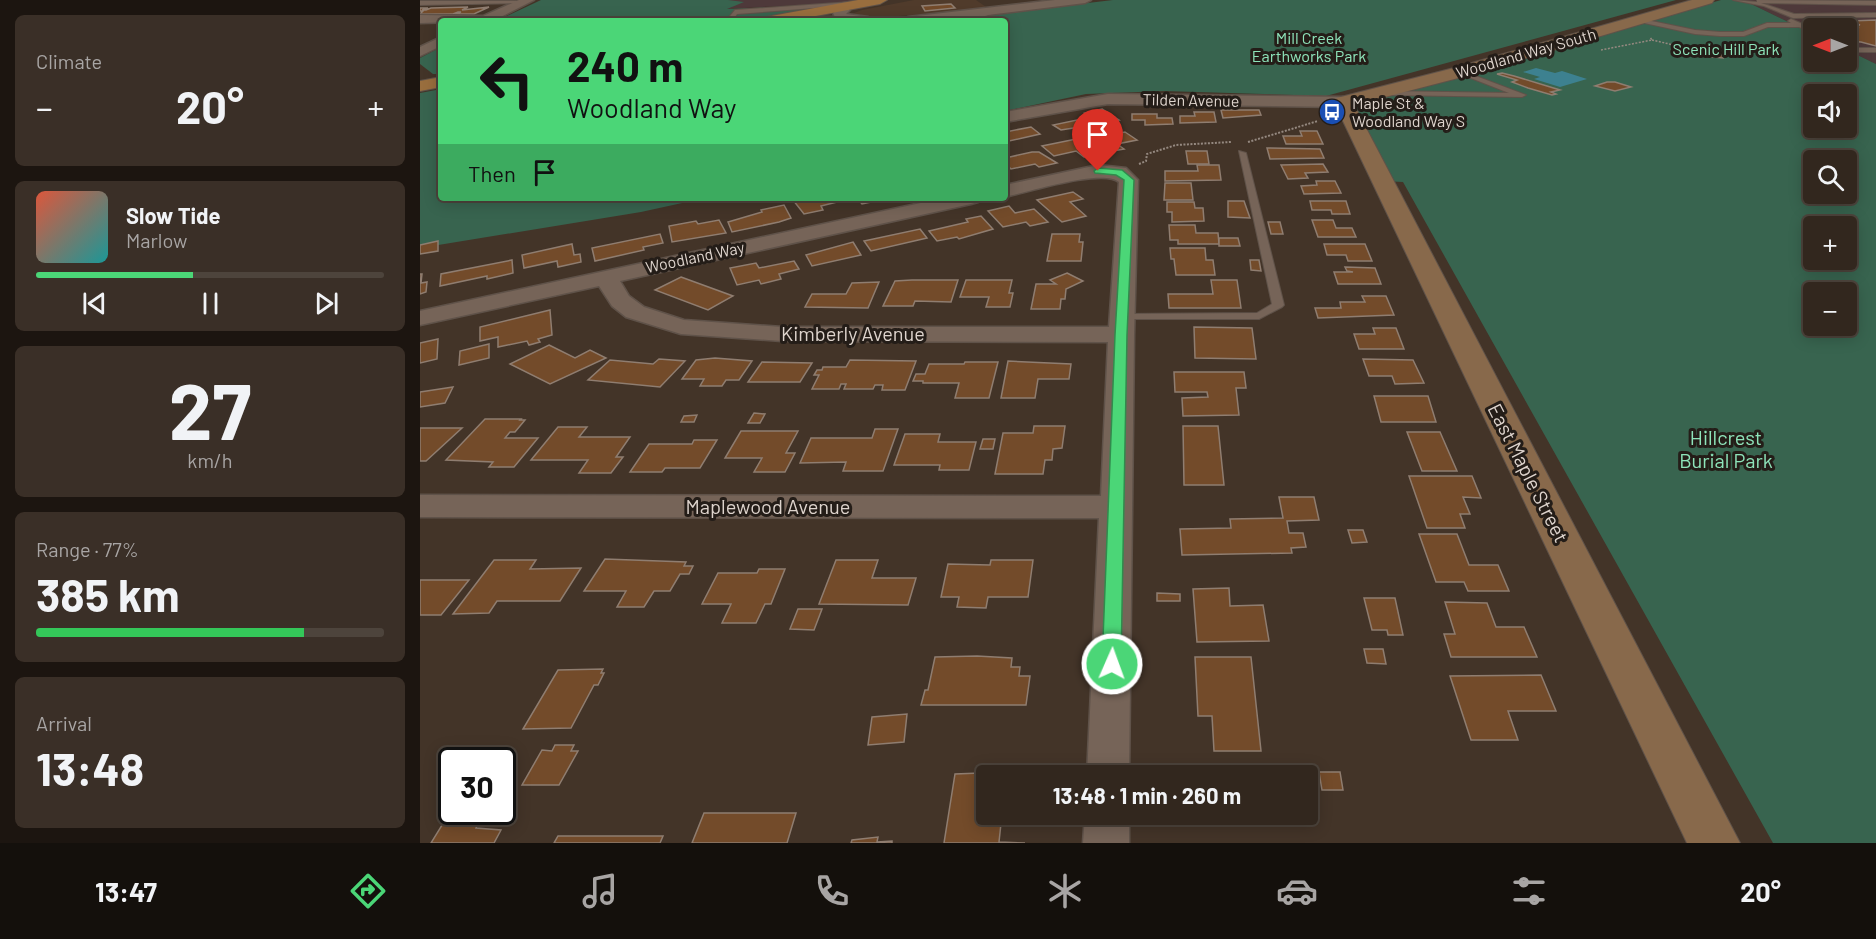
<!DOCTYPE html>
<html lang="en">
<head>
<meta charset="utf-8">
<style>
  :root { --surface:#32271e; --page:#3a2f27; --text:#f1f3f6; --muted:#a8a5a4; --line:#4d443c; --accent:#4bd677 }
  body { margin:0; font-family:Barlow,sans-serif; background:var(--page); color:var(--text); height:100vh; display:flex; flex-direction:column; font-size:22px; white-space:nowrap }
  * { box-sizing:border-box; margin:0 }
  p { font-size:20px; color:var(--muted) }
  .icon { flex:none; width:33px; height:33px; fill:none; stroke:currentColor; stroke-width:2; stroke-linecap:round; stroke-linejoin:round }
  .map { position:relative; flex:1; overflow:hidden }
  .sheet { display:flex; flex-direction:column; gap:15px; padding:15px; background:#1c1510; width:420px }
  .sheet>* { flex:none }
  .guide { position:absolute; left:18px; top:18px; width:570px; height:183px; border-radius:6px; box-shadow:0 3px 15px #0003,0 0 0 2px var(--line); background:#4bd677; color:#111; overflow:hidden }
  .needle { width:39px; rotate:270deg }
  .tools { position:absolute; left:1383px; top:18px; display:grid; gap:12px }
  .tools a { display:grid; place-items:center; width:54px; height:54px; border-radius:6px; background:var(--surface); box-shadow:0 3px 15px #0003,0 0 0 2px var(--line); font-size:30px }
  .speed { position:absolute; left:18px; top:747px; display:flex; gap:12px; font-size:30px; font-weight:700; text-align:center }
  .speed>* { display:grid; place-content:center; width:78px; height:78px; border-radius:50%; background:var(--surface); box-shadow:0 3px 15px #0003,0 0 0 2px var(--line); line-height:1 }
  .speed .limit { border:3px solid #111; border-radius:9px; background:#fff; color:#111 }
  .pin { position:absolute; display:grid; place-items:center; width:51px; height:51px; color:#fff; margin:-62px -26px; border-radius:50% 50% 50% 0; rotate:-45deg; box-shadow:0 0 6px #0007 }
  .pin .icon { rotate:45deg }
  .me { position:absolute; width:66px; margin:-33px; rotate:2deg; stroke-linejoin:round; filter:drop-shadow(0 0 4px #0008) }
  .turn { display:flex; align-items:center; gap:21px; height:126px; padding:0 30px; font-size:27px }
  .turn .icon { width:78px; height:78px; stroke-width:2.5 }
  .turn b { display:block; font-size:42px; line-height:51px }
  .then { display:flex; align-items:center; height:57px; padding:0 30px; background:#0003; gap:12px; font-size:22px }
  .big { font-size:45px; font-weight:700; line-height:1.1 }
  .sheet .widget { flex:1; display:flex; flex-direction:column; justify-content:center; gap:9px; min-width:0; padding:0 21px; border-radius:9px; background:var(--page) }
  .sheet .dial { align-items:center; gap:0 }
  .dial b { font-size:78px; line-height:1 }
  .song { display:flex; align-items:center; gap:18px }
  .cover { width:72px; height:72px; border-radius:9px; background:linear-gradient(135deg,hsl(10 70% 55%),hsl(180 70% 35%)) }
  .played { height:6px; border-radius:3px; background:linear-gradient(90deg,var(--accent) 45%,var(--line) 45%) }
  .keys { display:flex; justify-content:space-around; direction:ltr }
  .heat { display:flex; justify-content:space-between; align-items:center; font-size:33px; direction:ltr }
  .charge { height:9px; border-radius:4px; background:linear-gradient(90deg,#34c759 77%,var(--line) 0) }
  .trip { position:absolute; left:556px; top:765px; width:342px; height:60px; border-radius:6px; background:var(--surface); box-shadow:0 3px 15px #0003,0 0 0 2px var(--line); font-weight:700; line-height:60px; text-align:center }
  .tab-bar { display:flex; height:96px; justify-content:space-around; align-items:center; background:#14100c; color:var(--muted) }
  .tab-bar .icon { width:42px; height:42px }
  .tab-bar .on { color:var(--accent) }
  .tab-bar b { font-size:27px; color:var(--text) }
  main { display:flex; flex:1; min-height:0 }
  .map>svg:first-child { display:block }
  .built { fill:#503b2b }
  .education { fill:#4e393a }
  .green { fill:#38644f; fill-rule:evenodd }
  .water { fill:#3d8190 }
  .building { fill:#734b2a; stroke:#8f7d70; stroke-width:1.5 }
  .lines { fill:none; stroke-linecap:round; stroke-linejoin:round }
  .lane-casing { stroke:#5f5249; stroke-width:2 }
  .street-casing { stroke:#5f5249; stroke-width:3 }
  .secondary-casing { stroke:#5f5249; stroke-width:2 }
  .primary-casing { stroke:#5f5249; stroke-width:2 }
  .path-far1 { stroke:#958980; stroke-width:1.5; stroke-dasharray:2 1.5; stroke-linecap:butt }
  .path { stroke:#958980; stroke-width:2; stroke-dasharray:2 1.5; stroke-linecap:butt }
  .lane { fill:#766458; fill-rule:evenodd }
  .street { fill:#766458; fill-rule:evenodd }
  .secondary { fill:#88694b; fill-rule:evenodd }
  .primary { fill:#996e3e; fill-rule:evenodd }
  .route { fill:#4bd677; stroke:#318b4d; stroke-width:1.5 }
  .labels { text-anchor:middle; stroke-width:6; stroke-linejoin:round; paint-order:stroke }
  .far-park-label { font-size:16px; fill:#8ee4ba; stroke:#241d18 }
  .far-street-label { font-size:16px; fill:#ded4cd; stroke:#241d18 }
  .far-poi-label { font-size:16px; fill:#ded4cd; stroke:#241d18; text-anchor:start }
  .street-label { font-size:20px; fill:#ded4cd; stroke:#241d18 }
  .park-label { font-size:20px; fill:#8ee4ba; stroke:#241d18 }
</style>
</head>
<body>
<main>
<section class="sheet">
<div class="widget"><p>Climate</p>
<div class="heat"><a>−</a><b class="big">20°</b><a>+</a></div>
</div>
<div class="widget">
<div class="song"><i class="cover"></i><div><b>Slow Tide</b><p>Marlow</p></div></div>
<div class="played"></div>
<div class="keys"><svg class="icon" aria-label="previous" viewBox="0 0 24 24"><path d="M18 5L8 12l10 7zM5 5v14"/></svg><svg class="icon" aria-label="pause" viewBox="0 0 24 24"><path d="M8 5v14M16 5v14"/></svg><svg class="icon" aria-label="next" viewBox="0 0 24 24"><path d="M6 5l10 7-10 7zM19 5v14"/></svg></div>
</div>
<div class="widget dial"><b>27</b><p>km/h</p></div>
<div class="widget"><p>Range · 77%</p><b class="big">385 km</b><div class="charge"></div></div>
<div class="widget"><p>Arrival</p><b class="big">13:48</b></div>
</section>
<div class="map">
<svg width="1456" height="843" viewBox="0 0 1456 843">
  <rect width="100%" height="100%" fill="#433428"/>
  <path class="built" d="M494,0H556L569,9L453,18L429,15L442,10Z"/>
  <g class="education">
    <path d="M272,0H471L287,10Z"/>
    <path d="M1323,0H1456V64L1427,50L1426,28H1394L1393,34Z"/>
  </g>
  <g class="green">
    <path d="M121,0H308L324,2L307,9L426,4L332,21H76Z"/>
    <path d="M693,0H1256L906,96L744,91L666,94L585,111V21H515Z"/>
    <path d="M1301,0H1323L1393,34L1394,62H1426L1427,50L1456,64V843H1353L983,182L963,181L923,103L962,98ZM1394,94H1426V128H1394ZM1394,160H1426V194H1394ZM1394,226H1426V260H1394ZM1394,292H1426V326H1394Z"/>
    <path d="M21,47V74H13L0,64V58Z"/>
    <path d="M21,89V198H285L221,212L0,248V93Z"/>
  </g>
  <path class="water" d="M1116,68L1135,73L1142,71L1167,79L1140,87L1114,79L1120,77L1103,72Z"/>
  <g class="building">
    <path d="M531,4L535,8L505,11L502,6Z"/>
    <path d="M48,7L42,10L69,7L54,14H35L41,12H38L33,14H0L3,11H0V8H8L2,10H6L11,8Z"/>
    <path d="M1413,17L1437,25H1440L1430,21L1456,20V46L1441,42L1426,41V28H1400H1439Z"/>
    <path d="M1279,52L1301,54L1303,58L1281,56Z"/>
    <path d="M1082,73L1094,76L1140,90L1131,92L1136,94L1132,95L1108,88L1092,82L1097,80L1077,74Z"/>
    <path d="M1187,82H1195L1211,87L1195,91L1175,86Z"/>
    <path d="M682,109L699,120L682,123L665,113Z"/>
    <path d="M801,110H839L841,115L803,118Z"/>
    <path d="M774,112H794L796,122L760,123V116H775Z"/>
    <path d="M712,114H737V118H752L753,124L725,125V120H712Z"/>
    <path d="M657,120L666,126L641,130L633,125Z"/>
    <path d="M611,127L620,134L589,141L585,138V132Z"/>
    <path d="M880,131H897L903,144H866L863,136H882Z"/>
    <path d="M705,132L717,140L697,144L704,149L687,152L679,146L684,145L674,138Z"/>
    <path d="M661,138L682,154L664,157L656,151L634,156L622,146Z"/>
    <path d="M847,148L900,149L904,158L850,159Z"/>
    <path d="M766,151H787L789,164H768Z"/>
    <path d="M612,152H619L637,163L619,167L615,164L591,169L585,163V158Z"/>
    <path d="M903,164L908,172L885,173L888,178L868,179L861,165Z"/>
    <path d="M777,165H799L801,180L745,181V171H778Z"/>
    <path d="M896,181H915L921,193L884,194L881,186L897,185Z"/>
    <path d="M745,183H771L773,200H744Z"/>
    <path d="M653,192L663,199L650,202L666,216L642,222L617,200Z"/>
    <path d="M385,198H419L421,201L401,206L403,210L384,214L373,200Z"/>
    <path d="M437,198H470L442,204Z"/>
    <path d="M808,201H824L830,218L808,217Z"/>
    <path d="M890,201H926L930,214H912L911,210H892Z"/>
    <path d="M747,202H774L775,208H783L784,221L752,222V212H747Z"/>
    <path d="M364,205L371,218L359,222L312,232L308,222L342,212L341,210Z"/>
    <path d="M589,206L595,213L614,209L628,222L610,226L606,222L583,227L568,211Z"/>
    <path d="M561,216L573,229L539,239L537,237L517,241L509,231L548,222L546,219Z"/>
    <path d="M299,220L306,233L252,242L249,226L276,221L278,224Z"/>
    <path d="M892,220H913L916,228H932L936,237H898Z"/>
    <path d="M848,222H860L863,234H851Z"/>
    <path d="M749,225H775L776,233H798L799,244H758V240H750Z"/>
    <path d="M500,229L507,238L451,251L444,241Z"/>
    <path d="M240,234L243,243L223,247L224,250L175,261L172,248Z"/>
    <path d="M632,234H660L659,242H663L661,261H627Z"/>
    <path d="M799,238H818L820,246H799Z"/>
    <path d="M18,241V251L0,254V245Z"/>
    <path d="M433,242L441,255L392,266L386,255Z"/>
    <path d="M152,244L154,255L160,254L161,262L138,267L137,261L104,268L102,255Z"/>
    <path d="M904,244H945L952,261H928L926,255H907Z"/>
    <path d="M750,248H785L786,260H793L795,275H756L754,259H751Z"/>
    <path d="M92,260L93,273L67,279V276L20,286L21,274Z"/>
    <path d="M830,260H839L841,271L831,270Z"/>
    <path d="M374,261L379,269L359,274L361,279L341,284L339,280L317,285L310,268L336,263L339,268Z"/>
    <path d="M925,267L955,268L961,284H918L914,272H933L927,271Z"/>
    <path d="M647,273L663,281L646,289L645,299H641L640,309H611L616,284H636L630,280Z"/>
    <path d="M0,274H2L1,283L7,282L6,292L0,294Z"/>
    <path d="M261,277L313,296L288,310L235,290Z"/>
    <path d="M492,280H538L531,302L495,301L493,306H463L475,281Z"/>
    <path d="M546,280H592L589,293H593L590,307H566L569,297H540Z"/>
    <path d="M791,280H817L821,308H749L748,294H793Z"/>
    <path d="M459,282L448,308L385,307L392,294H426L432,283Z"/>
    <path d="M942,296H966L974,315L898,318L895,308H921L920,302H945Z"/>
    <path d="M130,310L132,335L118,339L120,342L109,345L107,341L78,347V337L60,341V327Z"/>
    <path d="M774,327L832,328L836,359L775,358Z"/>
    <path d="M953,328H976L984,349H939L934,334H955Z"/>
    <path d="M18,339L17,359L0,363V343Z"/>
    <path d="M69,344V358L39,365L40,351Z"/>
    <path d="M129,345L155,358L170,350L186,358L130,384L90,364Z"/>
    <path d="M295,358L332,361L319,380H306L302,386H280L284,379H262L276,360Z"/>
    <path d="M239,359L265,361L240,387L168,380L190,360L233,364Z"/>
    <path d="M943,359L993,360L1004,383L975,384L972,376H949Z"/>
    <path d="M430,360L496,361L485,390H462L463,385H455L453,389H424L426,384H421L419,389H392L399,375H394L397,370H402L403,367H426Z"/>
    <path d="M588,361L651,364L649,379H618L615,398H581Z"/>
    <path d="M342,362L392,363L380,382H328Z"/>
    <path d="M545,362H578L569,398H535L539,383H503V381H493L496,374H505L509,364H544Z"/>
    <path d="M754,372H824L826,388H816L819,415L763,416L762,398L788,397L787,392H755Z"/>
    <path d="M33,387L25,403L0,407V392Z"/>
    <path d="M954,396H1008L1016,422H961Z"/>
    <path d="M334,413L345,414L340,423H328Z"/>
    <path d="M277,415L274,422H261L264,416Z"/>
    <path d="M65,419H101L100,420H105L95,432H90L85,438H118L94,467H69L73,462L26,460Z"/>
    <path d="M614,426H645L642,448L633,449L632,460H625L623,474H575L583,433H613Z"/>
    <path d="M763,426H798L804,485H764Z"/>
    <path d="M138,427H167L159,437H210L196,457H203L191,473H159L168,460H111Z"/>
    <path d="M0,428H42L6,461H0Z"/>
    <path d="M455,429H478L463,471H423L426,462L380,463L391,438H452Z"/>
    <path d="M321,431H378L366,453H375L365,472H334L342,458H305Z"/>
    <path d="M987,432H1020L1037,471H1002Z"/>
    <path d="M485,434H520L518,442H556L549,470H519L520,465H474Z"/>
    <path d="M563,439H575L573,449H560Z"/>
    <path d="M274,440H297L280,468H245L242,472H210L229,444H272Z"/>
    <path d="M989,476H1052L1061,498L1043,497L1050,514H1040L1045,528H1007Z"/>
    <path d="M859,497H894L899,520L867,521L869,533H883L886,547L871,548L872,553L762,555L760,529L811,528L810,519L863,518Z"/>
    <path d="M928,530H943L947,542L932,543Z"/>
    <path d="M999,534H1037L1049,565H1078L1089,591H1048L1044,582H1016Z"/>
    <path d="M185,559L266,562L264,566H273L269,574H260L250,591H234L224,607H197L206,591H164Z"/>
    <path d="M74,560H116L110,569L161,568L140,601H77L69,613L33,614Z"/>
    <path d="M416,560H458L452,578H496L488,605L399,604Z"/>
    <path d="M571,560H613L608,597H568L566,608L537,607L539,597H521L528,564L570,565Z"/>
    <path d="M339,569H365L351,604H345L336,623H302L311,604H282L298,573H337Z"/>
    <path d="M0,580H49L21,615H0Z"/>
    <path d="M809,588L810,606L843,605L849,641L777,642L773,589Z"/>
    <path d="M737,593L760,594V601H737Z"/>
    <path d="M944,598H975L983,635H968L967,630H952Z"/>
    <path d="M1025,602L1067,603L1076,627H1104L1117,657H1031L1024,634H1035Z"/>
    <path d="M378,609H402L394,630L370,629Z"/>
    <path d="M944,649H963L966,664L947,663Z"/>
    <path d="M557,656L592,658L591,667H600L599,676H610L606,705H501L505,690H508L515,657Z"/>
    <path d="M775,657H831L841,751H794L792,716H778Z"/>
    <path d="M183,669L181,673H184L178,685H174L151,728L103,729L138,670Z"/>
    <path d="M1121,675L1136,711H1088L1098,740H1051L1030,676Z"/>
    <path d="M487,714L484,742L448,745L452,717Z"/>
    <path d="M135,745H154L151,751H158L139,785H102L122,750L132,751Z"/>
    <path d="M783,764L840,765L841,776H783Z"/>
    <path d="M586,772V776H567V814H582L579,842L605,843H524L535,774Z"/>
    <path d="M899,772H920L923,790H902Z"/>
    <path d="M284,813H376L367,843H272Z"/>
    <path d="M27,817H56L54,821H59L56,828L81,830L74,843H11Z"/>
    <path d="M138,836H243L240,843H134Z"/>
    <path d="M458,837L457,842L472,841V843H431L432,840Z"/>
  </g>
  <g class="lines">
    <g class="lane-casing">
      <g id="lane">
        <path d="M1313,0L1337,2V0L1456,1V5L1341,3L1374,14L1456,13V17L1373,18L1344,6Z"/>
        <path d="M0,1H102L105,3L0,5Z"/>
        <path d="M431,2L433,5L317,14L312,21H306L315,10Z"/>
        <path d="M573,10L575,13L548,21H539Z"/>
        <path d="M1217,18L1275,30L1300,32H1323L1347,23H1371L1368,21L1371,19L1394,29V33L1379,27H1348L1324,36H1300L1275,34L1215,21Z"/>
        <path d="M1426,44L1439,48H1456V52H1438L1426,48Z"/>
        <path d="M1040,70L1106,95L1102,97L965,95L961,93L965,91L1089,93L1038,73Z"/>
        <path d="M819,151L826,153L864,305L862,307L839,319H698L696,317L702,314L837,313L852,304Z"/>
      </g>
    </g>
    <g class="street-casing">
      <g id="street">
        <path d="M99,0H114L73,21L0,23V15L63,16Z"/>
        <path d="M635,0H671L665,3L519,21H482L488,17Z"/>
        <path d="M424,6L430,10L426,14L448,17L454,21H376L382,17H415L413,13Z"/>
        <path d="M21,37V46L0,56V47Z"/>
        <path d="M688,94L923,97L931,102L923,107L688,104L585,122V112Z"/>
        <path d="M678,165L706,168L718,180L714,335L709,776H667L679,518L0,517V495L681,496L688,342L362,341L261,334L206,317L192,306L179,286L0,325V311L524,198H561L558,202L551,204L200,281L209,296L224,307L264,320L362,327H689L699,182C683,168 608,192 585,197V185Z"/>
        <path d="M665,814H709V843H663Z"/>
      </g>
    </g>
    <g class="secondary-casing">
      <path id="secondary" d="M1272,0H1294L1292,3L1046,76L934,105L1320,843H1267L914,102L917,98L1034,68Z"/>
    </g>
    <g class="primary-casing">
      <g id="primary">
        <path d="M438,0H467L460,4L369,21H339L346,17Z"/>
        <path d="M21,77V87L0,91V81Z"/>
      </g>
    </g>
    <g class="path-far1">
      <path d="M1232,40L1258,46L1274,57"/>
      <path d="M1181,50L1232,40L1230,37"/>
      <path d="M1256,51L1267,52"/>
    </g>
    <g class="path">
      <path d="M828,142L898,121"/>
      <path d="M719,164L726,161L727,154L756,145L811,142"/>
    </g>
    <use href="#lane" class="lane"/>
    <use href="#street" class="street"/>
    <use href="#secondary" class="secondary"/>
    <use href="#primary" class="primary"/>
  </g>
  <path class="route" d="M678,168L702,170L714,180L707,335L701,664L698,669L692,671L685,669L682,664L695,335L704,180L696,175L675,173L674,171Z"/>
  <defs>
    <g id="bus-disc" transform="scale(1.35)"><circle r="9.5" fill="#1a4fb4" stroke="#241d18"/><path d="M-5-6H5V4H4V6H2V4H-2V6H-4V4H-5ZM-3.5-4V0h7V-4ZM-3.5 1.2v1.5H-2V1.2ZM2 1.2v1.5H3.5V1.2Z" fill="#fff"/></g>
  </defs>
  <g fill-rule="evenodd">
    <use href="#bus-disc" x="912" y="112"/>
  </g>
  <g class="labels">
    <g class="far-park-label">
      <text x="889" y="44">Mill Creek<tspan x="889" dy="18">Earthworks Park</tspan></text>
      <text x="1306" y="55">Scenic Hill Park</text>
    </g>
    <g class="far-street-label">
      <text transform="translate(1106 53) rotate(-16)" y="6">Woodland Way South</text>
      <text transform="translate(771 100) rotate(1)" y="6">Tilden Avenue</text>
      <text transform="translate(275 257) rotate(-12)" y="6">Woodland Way</text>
    </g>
    <g class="far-poi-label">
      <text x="932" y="109">Maple St &amp;<tspan x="932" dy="18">Woodland Way S</tspan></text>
    </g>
    <g class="street-label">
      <text x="433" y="341">Kimberly Avenue</text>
      <text transform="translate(1108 473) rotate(63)" y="7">East Maple Street</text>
      <text x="348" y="514">Maplewood Avenue</text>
    </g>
    <g class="park-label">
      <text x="1306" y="445">Hillcrest<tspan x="1306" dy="23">Burial Park</tspan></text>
    </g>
  </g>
</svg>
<div class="tools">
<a><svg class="needle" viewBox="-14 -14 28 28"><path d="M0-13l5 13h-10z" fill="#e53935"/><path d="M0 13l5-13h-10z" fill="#a8a5a4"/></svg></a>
<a><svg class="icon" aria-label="sound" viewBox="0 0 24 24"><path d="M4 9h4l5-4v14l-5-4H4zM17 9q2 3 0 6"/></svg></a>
<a><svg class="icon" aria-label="search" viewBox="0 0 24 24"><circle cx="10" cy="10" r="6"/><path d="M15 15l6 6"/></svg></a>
<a>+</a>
<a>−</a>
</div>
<div class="speed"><div class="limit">30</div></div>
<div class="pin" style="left:678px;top:171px;background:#d93025"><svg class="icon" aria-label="arrive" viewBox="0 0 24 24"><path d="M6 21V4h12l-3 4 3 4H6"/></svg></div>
<svg class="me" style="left:692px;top:664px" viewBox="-20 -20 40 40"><circle r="17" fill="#4bd677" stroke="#fff" stroke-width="3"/><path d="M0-11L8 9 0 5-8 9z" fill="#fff"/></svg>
<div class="trip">13:48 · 1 min · 260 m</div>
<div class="guide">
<div class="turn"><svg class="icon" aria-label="left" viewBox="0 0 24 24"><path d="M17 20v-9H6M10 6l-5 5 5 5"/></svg><div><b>240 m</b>Woodland Way</div></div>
<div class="then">Then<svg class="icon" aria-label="arrive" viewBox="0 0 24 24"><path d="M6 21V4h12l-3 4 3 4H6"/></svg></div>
</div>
</div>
</main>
<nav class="tab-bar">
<b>13:47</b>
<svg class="icon on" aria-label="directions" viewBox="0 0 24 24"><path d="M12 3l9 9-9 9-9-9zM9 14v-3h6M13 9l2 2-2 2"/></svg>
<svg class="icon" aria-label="music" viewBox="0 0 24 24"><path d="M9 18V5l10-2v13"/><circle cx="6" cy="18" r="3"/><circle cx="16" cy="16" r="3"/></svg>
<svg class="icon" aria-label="phone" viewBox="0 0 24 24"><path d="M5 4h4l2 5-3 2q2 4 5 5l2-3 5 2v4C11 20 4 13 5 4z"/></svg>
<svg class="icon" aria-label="climate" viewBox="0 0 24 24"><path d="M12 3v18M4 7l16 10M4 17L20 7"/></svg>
<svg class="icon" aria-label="car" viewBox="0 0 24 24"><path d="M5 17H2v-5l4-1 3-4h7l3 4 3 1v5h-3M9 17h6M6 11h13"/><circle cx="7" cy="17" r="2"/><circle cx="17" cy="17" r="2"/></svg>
<svg class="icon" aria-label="filters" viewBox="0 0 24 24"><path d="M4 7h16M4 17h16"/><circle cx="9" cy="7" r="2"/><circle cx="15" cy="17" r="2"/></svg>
<b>20°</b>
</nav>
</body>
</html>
